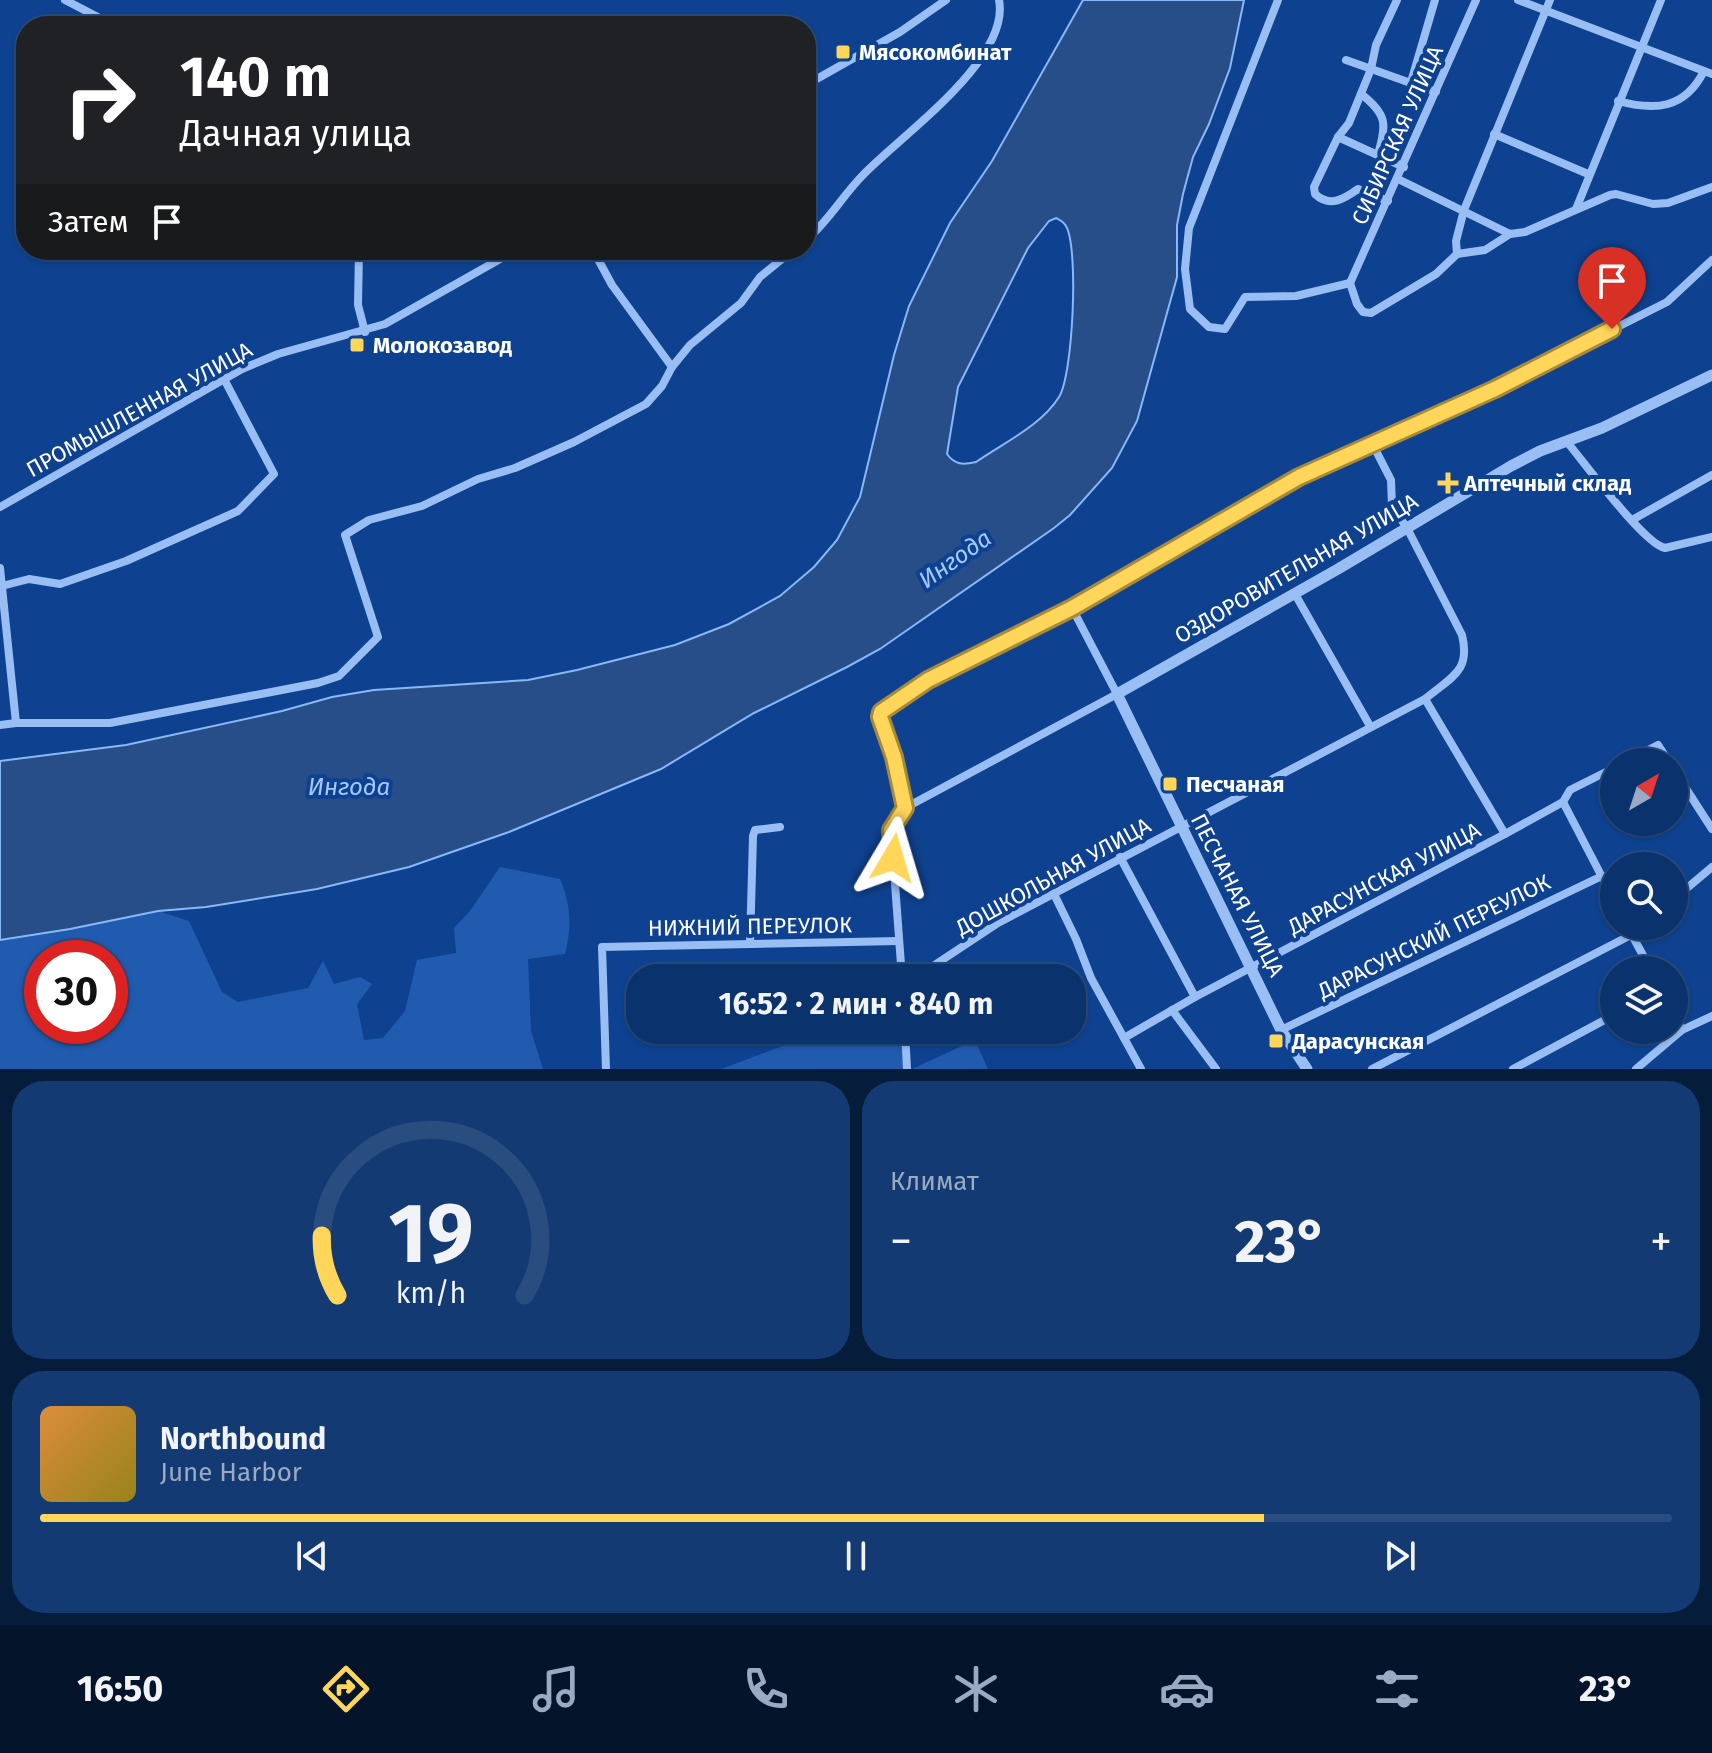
<!DOCTYPE html>
<html lang="ru">
<head>
<meta charset="utf-8">
<style>
  :root { --surface:#0a326c; --page:#133a72; --text:#f1f3f6; --muted:#99aac2; --line:#2a4d7f; --accent:#ffd55a }
  body { margin:0; font-family:"Fira Sans",sans-serif; background:var(--page); color:var(--text); height:100vh; display:flex; flex-direction:column; font-size:30px; white-space:nowrap }
  * { box-sizing:border-box; margin:0 }
  p { font-size:26px; color:var(--muted) }
  .icon { flex:none; width:44px; height:44px; fill:none; stroke:currentColor; stroke-width:2; stroke-linecap:round; stroke-linejoin:round }
  .map { position:relative; height:1069px; overflow:hidden }
  .sheet { display:flex; flex-direction:column; gap:12px; padding:12px; background:#061c3b; flex:1 }
  .sheet>* { flex:none }
  .banner { position:absolute; left:16px; top:16px; width:800px; height:244px; border-radius:32px; box-shadow:0 2px 6px #0004,0 0 0 2px var(--line); background:#202124; color:#fff; overflow:hidden }
  .needle { width:52px; rotate:39deg }
  .fabs { position:absolute; left:1600px; top:748px; display:grid; gap:16px }
  .fabs a { display:grid; place-items:center; width:88px; height:88px; border-radius:50%; background:var(--surface); box-shadow:0 2px 6px #0004,0 0 0 2px var(--line); font-size:40px }
  .speed { position:absolute; left:24px; top:940px; display:flex; gap:16px; font-size:40px; font-weight:700; text-align:center }
  .speed>* { display:grid; place-content:center; width:104px; height:104px; border-radius:50%; background:var(--surface); box-shadow:0 2px 6px #0004,0 0 0 2px var(--line); line-height:1 }
  .speed .limit { border:12px solid #d22; background:#fff; color:#111 }
  .pin { position:absolute; display:grid; place-items:center; width:68px; height:68px; color:#fff; margin:-82px -34px; border-radius:50% 50% 50% 0; rotate:-45deg; box-shadow:0 0 8px #0007 }
  .pin .icon { rotate:45deg }
  .me { position:absolute; width:88px; margin:-44px; rotate:7deg; stroke-linejoin:round; filter:drop-shadow(0 0 6px #0008) }
  .turn { display:flex; align-items:center; gap:28px; height:168px; padding:0 32px; font-size:36px }
  .turn .icon { width:104px; height:104px; stroke-width:2.5 }
  .turn b { display:block; font-size:56px; line-height:68px }
  .then { display:flex; align-items:center; height:76px; padding:0 32px; background:#0003; gap:16px; font-size:30px }
  .big { font-size:60px; font-weight:700; line-height:1.1 }
  .sheet .card { flex:1; display:flex; flex-direction:column; justify-content:center; gap:12px; min-width:0; padding:0 28px; border-radius:32px; background:var(--page) }
  .sheet .dial { align-items:center; gap:0 }
  .dial svg { height:208px; overflow:visible; fill:none; stroke:var(--line); stroke-width:7; stroke-linecap:round; text-anchor:middle }
  .dial text { fill:var(--text); stroke:none }
  .song { display:flex; align-items:center; gap:24px }
  .cover { width:96px; height:96px; border-radius:12px; background:linear-gradient(135deg,hsl(30 70% 55%),hsl(50 70% 35%)) }
  .played { height:8px; border-radius:4px; background:linear-gradient(90deg,var(--accent) 75%,var(--line) 75%) }
  .keys { display:flex; justify-content:space-around; direction:ltr }
  .heat { display:flex; justify-content:space-between; align-items:center; font-size:44px; direction:ltr }
  .sheet .tiles { flex:1; display:grid; gap:12px; grid-template-columns:1fr 1fr }
  .card:last-child { grid-column:span 2 }
  .trip { position:absolute; left:626px; top:964px; width:460px; height:80px; border-radius:32px; background:var(--surface); box-shadow:0 2px 6px #0004,0 0 0 2px var(--line); font-weight:700; line-height:80px; text-align:center }
  .tab-bar { display:flex; height:128px; justify-content:space-around; align-items:center; background:#04142b; color:var(--muted) }
  .tab-bar .icon { width:56px; height:56px }
  .tab-bar .current { color:var(--accent) }
  .tab-bar b { font-size:36px; color:var(--text) }
  .map>svg:first-child { display:block }
  .green { fill:#205bb0; fill-rule:evenodd }
  .water { fill:#274e88; stroke:#89b8f8; stroke-width:2; fill-rule:evenodd }
  .lines { fill:none; stroke-linecap:round; stroke-linejoin:round }
  .minor { stroke:#98bef4; stroke-width:8 }
  .tertiary { stroke:#98bef4; stroke-width:11 }
  .route-casing { stroke:#a68a3a; stroke-width:20 }
  .route { stroke:#ffd55a; stroke-width:14 }
  .poi-dot { fill:#ffd55a; stroke:#0e4290; stroke-width:3 }
  .labels { text-anchor:middle; stroke-width:8; stroke-linejoin:round; paint-order:stroke }
  .poi-label { font-size:22px; font-weight:bold; fill:#fff; stroke:#0e4290; text-anchor:start }
  .street-label { font-size:22px; fill:#fff; stroke:#0e4290 }
  .water-label { font-size:24px; font-style:italic; fill:#a4c8fb; stroke:#0e4290 }
</style>
</head>
<body>
<div class="map">
<svg width="1712" height="1069" viewBox="0 0 1712 1069">
  <rect width="100%" height="100%" fill="#0e4290"/>
  <g class="green">
    <path d="M500,867L560,879C571,906 572,926 565,954L528,959L531,1031L543,1069H0V940L70,929L158,911L189,921L222,992L238,1002L308,988L323,961L334,984L360,977L372,984L357,1004L364,1040L383,1038L405,1011L417,960L456,953L454,928L470,911ZM42,958H110V1026H42Z"/>
    <path d="M826,1030H905L907,1069H721Z"/>
    <path d="M975,1040L988,1069H912Z"/>
  </g>
  <path class="water" d="M1083,0H1244L1230,68L1209,124L1193,157L1183,194L1177,225V277L1137,421L1112,468L1070,515L1054,528L880,649L847,667L754,713L661,769L509,832L409,867L317,889L206,907L158,911L70,929L0,940V761L126,745L282,711L332,697L374,690L528,680L577,670L675,645L729,624L780,596L814,567L837,540L860,497L894,355L909,306L950,223L992,161ZM1056,218C1060,220 1063,221 1066,226C1079,248 1073,375 1059,397C1041,426 1003,443 976,462C963,465 955,465 947,454L958,387L1028,248L1049,221Z"/>
  <g class="lines">
    <g class="minor">
      <path d="M65,0L115,26"/>
      <path d="M1278,0L1189,228L1185,269L1190,309L1209,327L1225,329L1245,297L1296,296L1350,283L1357,304L1363,312L1371,313L1436,274L1457,254L1485,250L1510,234"/>
      <path d="M1518,0L1712,74"/>
      <path d="M1346,60L1436,92"/>
      <path d="M1411,82L1435,0"/>
      <path d="M806,85L900,32L946,0"/>
      <path d="M1361,94C1387,114 1387,124 1378,154"/>
      <path d="M1618,101C1655,111 1685,109 1704,71"/>
      <path d="M1494,134L1588,174"/>
      <path d="M1338,137L1404,167"/>
      <path d="M1398,179L1510,234L1525,232L1610,195L1616,194L1653,204L1668,203L1712,187"/>
      <path d="M1388,201L1358,189C1344,199 1330,208 1315,194L1314,187L1338,137L1349,123L1371,69L1376,45L1397,0"/>
      <path d="M1576,209L1661,0"/>
      <path d="M806,240C828,222 843,195 863,175C899,137 1011,60 999,0"/>
      <path d="M359,250L358,305L365,332"/>
      <path d="M593,250L612,285L672,367"/>
      <path d="M1457,254L1456,241L1464,210L1550,0"/>
      <path d="M1350,283L1476,0"/>
      <path d="M1567,442C1584,462 1644,544 1665,548L1712,537"/>
      <path d="M0,507L242,369L278,354L385,324L516,250"/>
      <path d="M1632,520L1712,475"/>
      <path d="M0,568L16,723"/>
      <path d="M2,586L29,579L60,584L126,561L238,511L274,474L224,379"/>
      <path d="M1295,594L1370,726"/>
      <path d="M1425,699L1505,834"/>
      <path d="M0,725L16,723H110L318,683L339,676L378,637L345,535L369,520L422,506L478,479L515,468L574,442L646,404L662,386L672,367L690,345L741,303L760,277L793,250"/>
      <path d="M1625,762L1658,745L1669,762"/>
      <path d="M1674,770L1712,829"/>
      <path d="M1563,802L1614,900"/>
      <path d="M905,808L1117,694L1072,608"/>
      <path d="M1120,857L1195,997"/>
      <path d="M1054,894L1076,939L1091,978L1141,1069"/>
      <path d="M1674,899L1712,867"/>
      <path d="M1627,926L1651,970"/>
      <path d="M750,944L753,836L755,830L780,827"/>
      <path d="M902,978L891,830L905,808L894,757L880,717L881,712L928,680L1072,608L1299,477L1495,389L1667,302L1712,260"/>
      <path d="M915,978L998,923L1425,699C1451,677 1471,672 1462,635L1407,528L1392,506L1391,480L1373,445"/>
      <path d="M1172,1010L1216,1069"/>
      <path d="M1674,1014L1682,1030"/>
      <path d="M905,1030L907,1069"/>
      <path d="M1281,1030L1602,876"/>
      <path d="M1124,1038L1195,997L1505,834L1563,802L1570,790L1614,768"/>
      <path d="M606,1069L602,947L899,941"/>
      <path d="M1372,1069L1631,935L1642,926"/>
      <path d="M1513,1069L1614,1015"/>
      <path d="M1636,1069L1682,1030L1712,1016"/>
    </g>
    <path class="tertiary" d="M1307,1069L1281,1030L1117,694L1338,569L1511,466L1540,451L1602,428L1712,375"/>
  </g>
  <g class="lines">
    <g class="route-casing">
      <path id="route" d="M893,858L891,830L905,808L894,757L880,717L881,712L928,680L1072,608L1299,477L1495,389L1612,329"/>
    </g>
    <use href="#route" class="route"/>
  </g>
  <g class="poi-dot">
    <rect x="835" y="44" width="16" height="16" rx="4"/>
    <rect x="349" y="337" width="16" height="16" rx="4"/>
    <path d="M1444 471h8v8h8v8h-8v8h-8v-8h-8v-8h8z"/>
    <rect x="1162" y="776" width="16" height="16" rx="4"/>
    <rect x="1268" y="1033" width="16" height="16" rx="4"/>
  </g>
  <g class="labels">
    <g class="poi-label">
      <text x="859" y="60">Мясокомбинат</text>
      <text x="373" y="353">Молокозавод</text>
      <text x="1464" y="491">Аптечный склад</text>
      <text x="1186" y="792">Песчаная</text>
      <text x="1292" y="1049">Дарасунская</text>
    </g>
    <g class="street-label">
      <text transform="translate(1397 135) rotate(-66)" y="8">СИБИРСКАЯ УЛИЦА</text>
      <text transform="translate(139 409) rotate(-29)" y="8">ПРОМЫШЛЕННАЯ УЛИЦА</text>
      <text transform="translate(1296 568) rotate(-30)" y="8">ОЗДОРОВИТЕЛЬНАЯ УЛИЦА</text>
      <text transform="translate(1053 876) rotate(-29)" y="8">ДОШКОЛЬНАЯ УЛИЦА</text>
      <text transform="translate(1384 878) rotate(-28)" y="8">ДАРАСУНСКАЯ УЛИЦА</text>
      <text transform="translate(1238 895) rotate(63)" y="8">ПЕСЧАНАЯ УЛИЦА</text>
      <text transform="translate(750 926) rotate(-1)" y="8">НИЖНИЙ ПЕРЕУЛОК</text>
      <text transform="translate(1434 936) rotate(-26)" y="8">ДАРАСУНСКИЙ ПЕРЕУЛОК</text>
    </g>
    <g class="water-label">
      <text transform="translate(955 559) rotate(-35)" y="8">Ингода</text>
      <text x="349" y="795">Ингода</text>
    </g>
  </g>
</svg>
<div class="fabs">
<a><svg class="needle" viewBox="-14 -14 28 28"><path d="M0-13l5 13h-10z" fill="#e53935"/><path d="M0 13l5-13h-10z" fill="#99aac2"/></svg></a>
<a><svg class="icon" aria-label="search" viewBox="0 0 24 24"><circle cx="10" cy="10" r="6"/><path d="M15 15l6 6"/></svg></a>
<a><svg class="icon" aria-label="layers" viewBox="0 0 24 24"><path d="M12 4l9 5-9 5-9-5zM3 14l9 5 9-5"/></svg></a>
</div>
<div class="speed"><div class="limit">30</div></div>
<div class="pin" style="left:1612px;top:329px;background:#d93025"><svg class="icon" aria-label="arrive" viewBox="0 0 24 24"><path d="M6 21V4h12l-3 4 3 4H6"/></svg></div>
<svg class="me" style="left:893px;top:858px" viewBox="-20 -20 40 40"><path d="M0-17L14 15 0 8-14 15z" fill="#ffd55a" stroke="#fff" stroke-width="4"/></svg>
<div class="trip">16:52 · 2 мин · 840 m</div>
<div class="banner">
<div class="turn"><svg class="icon" aria-label="right" viewBox="0 0 24 24"><path d="M7 20v-9h11M14 6l5 5-5 5"/></svg><div><b>140 m</b>Дачная улица</div></div>
<div class="then">Затем<svg class="icon" aria-label="arrive" viewBox="0 0 24 24"><path d="M6 21V4h12l-3 4 3 4H6"/></svg></div>
</div>
</div>
<section class="sheet">
<div class="tiles">
<div class="card dial"><svg viewBox="0 0 100 80">
<path d="M14 69A42 42 0 1 1 86 69"/>
<path d="M14 69A42 42 0 0 1 8 46" stroke="#ffd55a"/>
<text x="50" y="56" font-size="32" font-weight="700">19</text>
<text x="50" y="72" font-size="11">km/h</text>
</svg></div>
<div class="card"><p>Климат</p>
<div class="heat"><a>−</a><b class="big">23°</b><a>+</a></div>
</div>
<div class="card">
<div class="song"><i class="cover"></i><div><b>Northbound</b><p>June Harbor</p></div></div>
<div class="played"></div>
<div class="keys"><svg class="icon" aria-label="previous" viewBox="0 0 24 24"><path d="M18 5L8 12l10 7zM5 5v14"/></svg><svg class="icon" aria-label="pause" viewBox="0 0 24 24"><path d="M8 5v14M16 5v14"/></svg><svg class="icon" aria-label="next" viewBox="0 0 24 24"><path d="M6 5l10 7-10 7zM19 5v14"/></svg></div>
</div>
</div>
</section>
<nav class="tab-bar">
<b>16:50</b>
<svg class="icon current" aria-label="directions" viewBox="0 0 24 24"><path d="M12 3l9 9-9 9-9-9zM9 14v-3h6M13 9l2 2-2 2"/></svg>
<svg class="icon" aria-label="music" viewBox="0 0 24 24"><path d="M9 18V5l10-2v13"/><circle cx="6" cy="18" r="3"/><circle cx="16" cy="16" r="3"/></svg>
<svg class="icon" aria-label="phone" viewBox="0 0 24 24"><path d="M5 4h4l2 5-3 2q2 4 5 5l2-3 5 2v4C11 20 4 13 5 4z"/></svg>
<svg class="icon" aria-label="climate" viewBox="0 0 24 24"><path d="M12 3v18M4 7l16 10M4 17L20 7"/></svg>
<svg class="icon" aria-label="car" viewBox="0 0 24 24"><path d="M5 17H2v-5l4-1 3-4h7l3 4 3 1v5h-3M9 17h6M6 11h13"/><circle cx="7" cy="17" r="2"/><circle cx="17" cy="17" r="2"/></svg>
<svg class="icon" aria-label="filters" viewBox="0 0 24 24"><path d="M4 7h16M4 17h16"/><circle cx="9" cy="7" r="2"/><circle cx="15" cy="17" r="2"/></svg>
<b>23°</b>
</nav>
</body>
</html>
